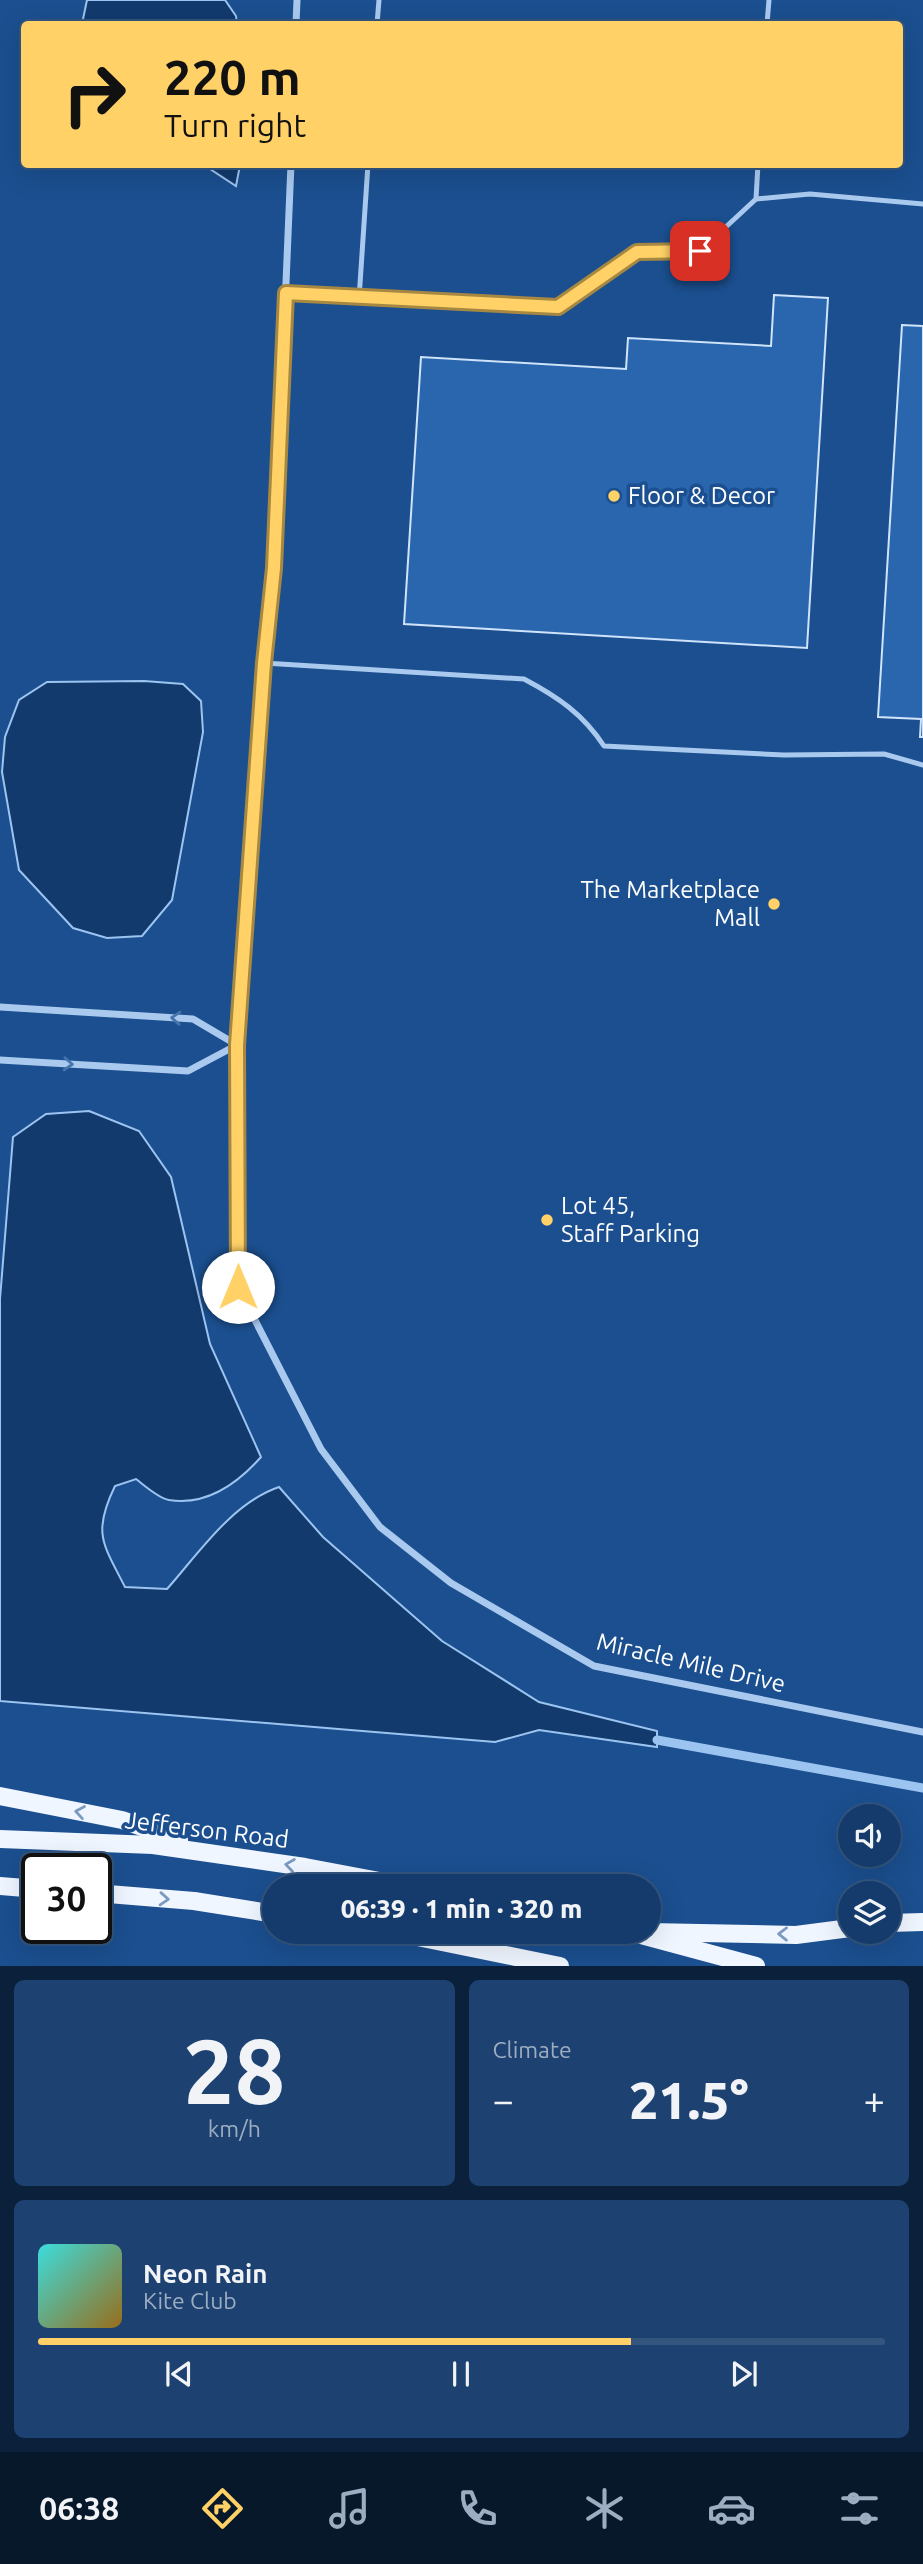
<!DOCTYPE html>
<html lang="en">
<head>
<meta charset="utf-8">
<style>
  :root { --surface:#143b6b; --page:#1d4271; --text:#f1f3f6; --muted:#9dadc1; --line:#33557e; --accent:#ffd166 }
  body { margin:0; font-family:Ubuntu,sans-serif; background:var(--page); color:var(--text); height:100vh; display:flex; flex-direction:column; font-size:26px; white-space:nowrap }
  * { box-sizing:border-box; margin:0 }
  p { font-size:23px; color:var(--muted) }
  .icon { flex:none; width:38px; height:38px; fill:none; stroke:currentColor; stroke-width:2; stroke-linecap:round; stroke-linejoin:round }
  .map { position:relative; height:1966px; overflow:hidden }
  .details { display:flex; flex-direction:column; gap:14px; padding:14px; background:#0b203b; flex:1 }
  .details>* { flex:none }
  .guide { position:absolute; left:21px; top:21px; width:882px; height:147px; border-radius:7px; box-shadow:0 7px 28px #0002,0 0 0 2px var(--line); background:#ffd166; color:#111; overflow:hidden }
  .tools { position:absolute; left:838px; top:1804px; display:grid; gap:14px }
  .tools a { display:grid; place-items:center; width:63px; height:63px; border-radius:50%; background:var(--surface); box-shadow:0 7px 28px #0002,0 0 0 2px var(--line); font-size:35px }
  .speed { position:absolute; left:21px; top:1853px; display:flex; gap:14px; font-size:35px; font-weight:700; text-align:center }
  .speed>* { display:grid; place-content:center; width:91px; height:91px; border-radius:50%; background:var(--surface); box-shadow:0 7px 28px #0002,0 0 0 2px var(--line); line-height:1 }
  .speed .limit { border:4px solid #111; border-radius:10px; background:#fff; color:#111 }
  .pin { position:absolute; display:grid; place-items:center; width:60px; height:60px; color:#fff; margin:-30px; border-radius:14px; box-shadow:0 4px 10px #0006 }
  .me { position:absolute; width:77px; margin:-38px; rotate:0deg; stroke-linejoin:round; filter:drop-shadow(0 0 5px #0008) }
  .turn { display:flex; align-items:center; gap:24px; height:147px; padding:0 28px; font-size:32px }
  .turn .icon { width:91px; height:91px; stroke-width:2.5 }
  .turn b { display:block; font-size:49px; line-height:60px }
  .big { font-size:52px; font-weight:800; line-height:1.1 }
  .details .widget { flex:1; display:flex; flex-direction:column; justify-content:center; gap:10px; min-width:0; padding:0 24px; border-radius:10px; background:var(--page) }
  .details .dial { align-items:center; gap:0 }
  .dial b { font-size:91px; line-height:1 }
  .song { display:flex; align-items:center; gap:21px }
  .cover { width:84px; height:84px; border-radius:10px; background:linear-gradient(135deg,hsl(180 70% 55%),hsl(40 70% 35%)) }
  .played { height:7px; border-radius:4px; background:linear-gradient(90deg,var(--accent) 70%,var(--line) 70%) }
  .keys { display:flex; justify-content:space-around; direction:ltr }
  .heat { display:flex; justify-content:space-between; align-items:center; font-size:38px; direction:ltr }
  .details .tiles { flex:1; display:grid; gap:14px; grid-template-columns:1fr 1fr }
  .widget:last-child { grid-column:span 2 }
  .trip { position:absolute; left:262px; top:1874px; width:399px; height:70px; border-radius:35px; background:var(--surface); box-shadow:0 7px 28px #0002,0 0 0 2px var(--line); font-weight:800; line-height:70px; text-align:center }
  .dock { display:flex; height:112px; justify-content:space-around; align-items:center; background:#08182b; color:var(--muted) }
  .dock .icon { width:49px; height:49px }
  .dock .on { color:var(--accent) }
  .dock b { font-size:32px; color:var(--text) }
  .map>svg:first-child { display:block }
  .water { fill:#123a6d; stroke:#9cc4f0; stroke-width:2 }
  .lines { fill:none; stroke-linecap:round; stroke-linejoin:round }
  .stream { stroke:#9cc4f0; stroke-width:9 }
  .building { fill:#2a66ad; stroke:#cfe3fa; stroke-width:2 }
  .service { stroke:#a9c9ee; stroke-width:5 }
  .minor { stroke:#a9c9ee; stroke-width:7 }
  .primary { stroke:#f0f6ff; stroke-width:18 }
  .oneway { stroke:#4674ac }
  .oneway2 { stroke:#7b9ac1 }
  .route-casing { stroke:#a68842; stroke-width:18 }
  .route { stroke:#ffd166; stroke-width:12 }
  .poi-dot { fill:#ffd166; stroke:#1b4f8f; stroke-width:2.5 }
  .labels { text-anchor:middle; stroke-width:7; stroke-linejoin:round; paint-order:stroke }
  .poi-label { font-size:24px; fill:#fff; stroke:#1b4f8f; text-anchor:start }
  .street-label { font-size:24px; fill:#fff; stroke:#1b4f8f }
</style>
</head>
<body>
<div class="map">
<svg width="923" height="1966" viewBox="0 0 923 1966">
  <rect width="100%" height="100%" fill="#1b4f8f"/>
  <g class="water">
    <path d="M87,0H225L236,16L237,24H82Z"/>
    <path d="M204,165H240L236,186Z"/>
    <path d="M144,681L183,684L201,701L203,732L172,900L142,936L107,938L73,928L19,870L2,772L5,737L19,700L47,682Z"/>
    <path d="M89,1111L139,1131L171,1177L210,1344L261,1457C237,1484 207,1506 169,1500C158,1498 145,1486 136,1479L115,1486C92,1533 103,1544 125,1587L167,1589C199,1553 232,1503 279,1487L323,1537L442,1641L539,1702L657,1731V1747L539,1730L495,1742L0,1701V1299L13,1137L46,1114Z"/>
  </g>
  <g class="lines">
    <path class="stream" d="M657,1740L923,1788"/>
  </g>
  <g class="building">
    <path d="M774,295L828,298L807,648L404,624L421,357L626,369L628,338L771,346Z"/>
    <path d="M902,325L923,326V737H920L921,719L878,717Z"/>
  </g>
  <g class="lines">
    <g class="service">
      <path d="M377,24L379,0"/>
      <path d="M767,24L769,0"/>
      <path d="M756,199L758,164"/>
      <path d="M287,293L558,307L637,252L700,251L756,199L810,194L923,204"/>
      <path d="M359,299L368,164"/>
      <path d="M264,663L524,679C558,697 583,714 604,746L784,755L884,754L923,765"/>
    </g>
    <g class="minor">
      <path d="M296,24L297,0"/>
      <path d="M291,164L274,568L264,663L237,1045L238,1287L321,1449L380,1527L451,1583L594,1666L923,1732"/>
      <path d="M0,1007L193,1019L237,1045"/>
      <path d="M0,1060L188,1071L237,1045"/>
    </g>
    <g class="primary">
      <path d="M0,1796L122,1820L179,1840"/>
      <path d="M0,1839L153,1845L305,1867L406,1886"/>
      <path d="M0,1886L37,1889"/>
      <path d="M96,1893L194,1901L275,1914"/>
      <path d="M889,1923L923,1922"/>
      <path d="M393,1932L560,1966"/>
      <path d="M630,1932L756,1966"/>
      <path d="M649,1932L796,1935L850,1928"/>
    </g>
  </g>
  <defs><path id="oneway-chevron" d="M-2-3.5L2.5 0L-2 3.5" fill="none" stroke-width="1.6" stroke-linecap="round" stroke-linejoin="round" transform="scale(1.75)"/></defs>
  <g class="oneway">
    <use href="#oneway-chevron" transform="translate(176 1018) rotate(-176)"/>
    <use href="#oneway-chevron" transform="translate(68 1064) rotate(3)"/>
  </g>
  <g class="oneway2">
    <use href="#oneway-chevron" transform="translate(80 1812) rotate(-170)"/>
    <use href="#oneway-chevron" transform="translate(290 1865) rotate(-172)"/>
    <use href="#oneway-chevron" transform="translate(164 1899) rotate(4)"/>
    <use href="#oneway-chevron" transform="translate(783 1934) rotate(-179)"/>
  </g>
  <g class="lines">
    <g class="route-casing">
      <path id="route" d="M238,1287L237,1045L264,663L274,568L286,293L558,307L637,252L700,251"/>
    </g>
    <use href="#route" class="route"/>
  </g>
  <g class="poi-dot">
    <circle cx="614" cy="496" r="7"/>
    <circle cx="774" cy="904" r="7"/>
    <circle cx="547" cy="1220" r="7"/>
  </g>
  <g class="labels">
    <g class="poi-label">
      <text x="628" y="504">Floor &amp; Decor</text>
      <text x="760" y="898" text-anchor="end">The Marketplace<tspan x="760" dy="28">Mall</tspan></text>
      <text x="561" y="1214">Lot 45,<tspan x="561" dy="28">Staff Parking</tspan></text>
    </g>
    <g class="street-label">
      <text transform="translate(691 1663) rotate(13)" y="8">Miracle Mile Drive</text>
      <text transform="translate(207 1830) rotate(7)" y="8">Jefferson Road</text>
    </g>
  </g>
</svg>
<div class="tools">
<a><svg class="icon" aria-label="sound" viewBox="0 0 24 24"><path d="M4 9h4l5-4v14l-5-4H4zM17 9q2 3 0 6"/></svg></a>
<a><svg class="icon" aria-label="layers" viewBox="0 0 24 24"><path d="M12 4l9 5-9 5-9-5zM3 14l9 5 9-5"/></svg></a>
</div>
<div class="speed"><div class="limit">30</div></div>
<div class="pin" style="left:700px;top:251px;background:#d93025"><svg class="icon" aria-label="arrive" viewBox="0 0 24 24"><path d="M6 21V4h12l-3 4 3 4H6"/></svg></div>
<svg class="me" style="left:238px;top:1287px" viewBox="-20 -20 40 40"><circle r="19" fill="#fff"/><path d="M0-13L10 11 0 6-10 11z" fill="#ffd166"/></svg>
<div class="trip">06:39 · 1 min · 320 m</div>
<div class="guide">
<div class="turn"><svg class="icon" aria-label="right" viewBox="0 0 24 24"><path d="M7 20v-9h11M14 6l5 5-5 5"/></svg><div><b>220 m</b>Turn right</div></div>
</div>
</div>
<section class="details">
<div class="tiles">
<div class="widget dial"><b>28</b><p>km/h</p></div>
<div class="widget"><p>Climate</p>
<div class="heat"><a>−</a><b class="big">21.5°</b><a>+</a></div>
</div>
<div class="widget">
<div class="song"><i class="cover"></i><div><b>Neon Rain</b><p>Kite Club</p></div></div>
<div class="played"></div>
<div class="keys"><svg class="icon" aria-label="previous" viewBox="0 0 24 24"><path d="M18 5L8 12l10 7zM5 5v14"/></svg><svg class="icon" aria-label="pause" viewBox="0 0 24 24"><path d="M8 5v14M16 5v14"/></svg><svg class="icon" aria-label="next" viewBox="0 0 24 24"><path d="M6 5l10 7-10 7zM19 5v14"/></svg></div>
</div>
</div>
</section>
<nav class="dock">
<b>06:38</b>
<svg class="icon on" aria-label="directions" viewBox="0 0 24 24"><path d="M12 3l9 9-9 9-9-9zM9 14v-3h6M13 9l2 2-2 2"/></svg>
<svg class="icon" aria-label="music" viewBox="0 0 24 24"><path d="M9 18V5l10-2v13"/><circle cx="6" cy="18" r="3"/><circle cx="16" cy="16" r="3"/></svg>
<svg class="icon" aria-label="phone" viewBox="0 0 24 24"><path d="M5 4h4l2 5-3 2q2 4 5 5l2-3 5 2v4C11 20 4 13 5 4z"/></svg>
<svg class="icon" aria-label="climate" viewBox="0 0 24 24"><path d="M12 3v18M4 7l16 10M4 17L20 7"/></svg>
<svg class="icon" aria-label="car" viewBox="0 0 24 24"><path d="M5 17H2v-5l4-1 3-4h7l3 4 3 1v5h-3M9 17h6M6 11h13"/><circle cx="7" cy="17" r="2"/><circle cx="17" cy="17" r="2"/></svg>
<svg class="icon" aria-label="filters" viewBox="0 0 24 24"><path d="M4 7h16M4 17h16"/><circle cx="9" cy="7" r="2"/><circle cx="15" cy="17" r="2"/></svg>
</nav>
</body>
</html>
